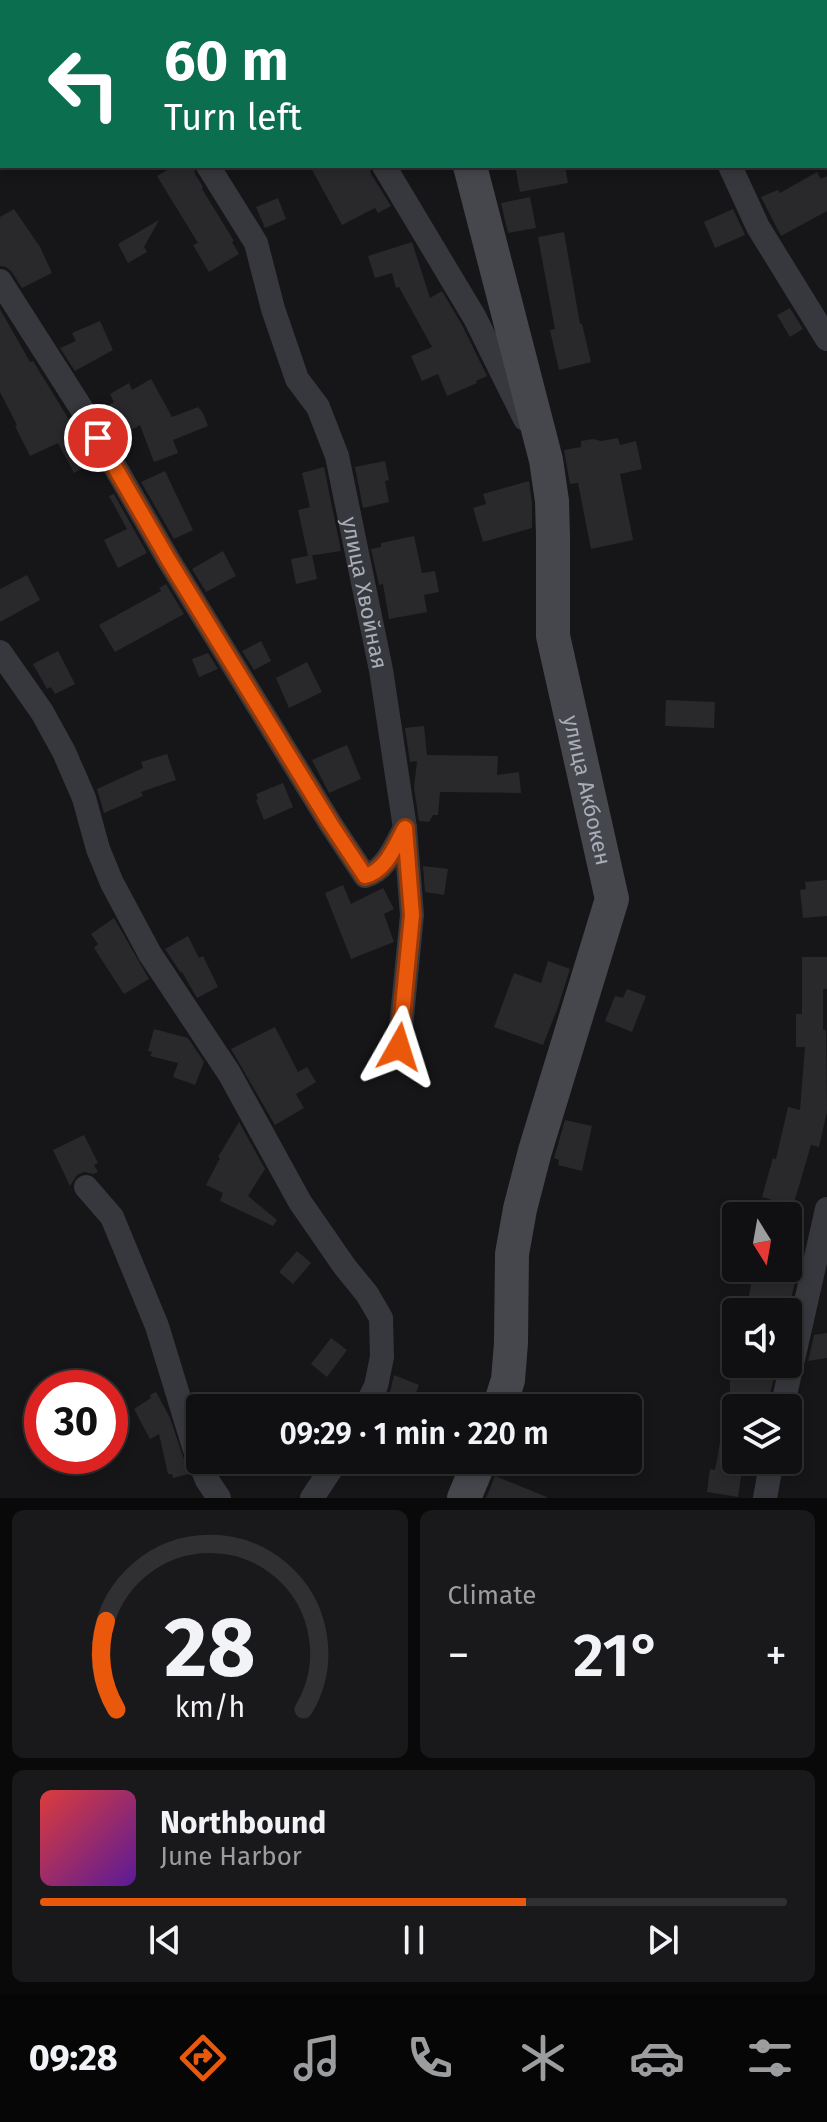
<!DOCTYPE html>
<html lang="en">
<head>
<meta charset="utf-8">
<style>
  :root { --surface:#101012; --page:#19191b; --text:#f1f3f6; --muted:#9c9d9f; --line:#303032; --accent:#ea580c }
  body { margin:0; font-family:"Fira Sans",sans-serif; background:var(--page); color:var(--text); height:100vh; display:flex; flex-direction:column; font-size:30px; white-space:nowrap }
  * { box-sizing:border-box; margin:0 }
  p { font-size:26px; color:var(--muted) }
  .icon { flex:none; width:44px; height:44px; fill:none; stroke:currentColor; stroke-width:2; stroke-linecap:round; stroke-linejoin:round }
  .map { position:relative; height:1498px; overflow:hidden }
  .side { display:flex; flex-direction:column; gap:12px; padding:12px; background:#09090a; flex:1 }
  .side>* { flex:none }
  .top-card { position:absolute; left:0px; top:0px; width:828px; height:168px; box-shadow:0 4px 12px #0003,0 0 0 2px var(--line); background:#0b6e4f; color:#fff; overflow:hidden }
  .needle { width:52px; rotate:169deg }
  .tools { position:absolute; left:722px; top:1202px; display:grid; gap:16px }
  .tools a { display:grid; place-items:center; width:80px; height:80px; border-radius:8px; background:var(--surface); box-shadow:0 4px 12px #0003,0 0 0 2px var(--line); font-size:40px }
  .speed { position:absolute; left:24px; top:1370px; display:flex; gap:16px; font-size:40px; font-weight:700; text-align:center }
  .speed>* { display:grid; place-content:center; width:104px; height:104px; border-radius:50%; background:var(--surface); box-shadow:0 4px 12px #0003,0 0 0 2px var(--line); line-height:1 }
  .speed .limit { border:12px solid #d22; background:#fff; color:#111 }
  .pin { position:absolute; display:grid; place-items:center; width:68px; height:68px; color:#fff; margin:-34px; border:4px solid #fff; border-radius:50%; box-shadow:0 2px 8px #0007 }
  .me { position:absolute; width:88px; margin:-44px; rotate:6deg; stroke-linejoin:round; filter:drop-shadow(0 0 6px #0008) }
  .turn { display:flex; align-items:center; gap:28px; height:168px; padding:0 32px; font-size:36px }
  .turn .icon { width:104px; height:104px; stroke-width:2.5 }
  .turn b { display:block; font-size:56px; line-height:68px }
  .big { font-size:60px; font-weight:600; line-height:1.1 }
  .side .widget { flex:1; display:flex; flex-direction:column; justify-content:center; gap:12px; min-width:0; padding:0 28px; border-radius:12px; background:var(--page) }
  .side .dial { align-items:center; gap:0 }
  .dial svg { height:208px; overflow:visible; fill:none; stroke:var(--line); stroke-width:7; stroke-linecap:round; text-anchor:middle }
  .dial text { fill:var(--text); stroke:none }
  .song { display:flex; align-items:center; gap:24px }
  .cover { width:96px; height:96px; border-radius:12px; background:linear-gradient(135deg,hsl(0 70% 55%),hsl(270 70% 35%)) }
  .played { height:8px; border-radius:4px; background:linear-gradient(90deg,var(--accent) 65%,var(--line) 65%) }
  .keys { display:flex; justify-content:space-around; direction:ltr }
  .heat { display:flex; justify-content:space-between; align-items:center; font-size:44px; direction:ltr }
  .side .tiles { flex:1; display:grid; gap:12px; grid-template-columns:1fr 1fr }
  .widget:last-child { grid-column:span 2 }
  .trip { position:absolute; left:186px; top:1394px; width:456px; height:80px; border-radius:8px; background:var(--surface); box-shadow:0 4px 12px #0003,0 0 0 2px var(--line); font-weight:600; line-height:80px; text-align:center }
  .dock { display:flex; height:128px; justify-content:space-around; align-items:center; background:#060607; color:var(--muted) }
  .dock .icon { width:56px; height:56px }
  .dock .current { color:var(--accent) }
  .dock b { font-size:36px; color:var(--text) }
  .map>svg:first-child { display:block }
  .building { fill:#29292c }
  .lines { fill:none; stroke-linecap:round; stroke-linejoin:round }
  .street { stroke:#37383d; stroke-width:24 }
  .secondary { stroke:#45474d; stroke-width:34 }
  .route-casing { stroke:#983908; stroke-width:20 }
  .route { stroke:#ea580c; stroke-width:14 }
  .labels { text-anchor:middle; stroke-width:8; stroke-linejoin:round; paint-order:stroke }
  .street-label { font-size:22px; fill:#a8adb8; stroke:#111113 }
</style>
</head>
<body>
<div class="map">
<svg width="827" height="1498" viewBox="0 0 827 1498">
  <rect width="100%" height="100%" fill="#161618"/>
  <g class="building">
    <path d="M174,166H193L195,174L203,187L202,189L234,241L232,242L239,254L209,272L193,245L198,243L157,176Z"/>
    <path d="M310,166H369L371,174L391,206L378,213L375,208L342,225Z"/>
    <path d="M515,166H565L568,183L520,192Z"/>
    <path d="M817,172L821,179L827,176V211L781,236L761,197L778,190L780,193Z"/>
    <path d="M530,197L536,228L508,233L501,203Z"/>
    <path d="M278,198L286,219L265,228L256,207Z"/>
    <path d="M14,209L40,247L52,273L22,288L12,272L6,267L0,266V217Z"/>
    <path d="M733,209L745,235L715,248L704,222Z"/>
    <path d="M159,220L144,247L147,252L128,263L118,244Z"/>
    <path d="M564,232L580,324H582L591,362L559,370L550,330L555,329L538,237Z"/>
    <path d="M412,242L430,298L442,291L462,325L487,376L476,381L477,383L447,396L438,374L422,381L411,356L432,347L399,287L396,288L392,273L375,278L368,256Z"/>
    <path d="M790,308L803,329L790,337L777,315Z"/>
    <path d="M0,309L30,362L33,361L95,462L74,473L58,443L30,456L15,426L17,425L0,392Z"/>
    <path d="M100,321L113,350L75,371L60,348L76,341L72,333Z"/>
    <path d="M151,379L172,417L198,407L203,413L208,426L173,440L178,453L154,462L140,425L116,439L100,410L114,402L110,394L129,383L132,390Z"/>
    <path d="M618,438L620,445L636,441L642,469L620,474L633,540L591,549L578,483L570,484L564,450L581,447V441L593,439L601,441Z"/>
    <path d="M385,461L389,480L385,481L389,502L363,508L355,467Z"/>
    <path d="M324,467L341,551L308,556L298,510L310,507L302,473Z"/>
    <path d="M165,471L193,530L174,539L141,482Z"/>
    <path d="M529,481L532,503V528L483,542L473,508L486,504L483,494Z"/>
    <path d="M114,494L147,553L118,568L104,540L127,529L109,496Z"/>
    <path d="M414,536L422,573L435,571L439,592L424,595L427,612L389,619L383,584L379,585L371,549L381,547V543Z"/>
    <path d="M223,551L236,576L206,592L192,569Z"/>
    <path d="M312,555L317,579L296,584L291,559Z"/>
    <path d="M27,575L40,600L0,622V589Z"/>
    <path d="M166,584L184,614L115,652L99,625L161,591L159,588Z"/>
    <path d="M261,641L271,661L254,670L242,651Z"/>
    <path d="M58,651L75,684L55,694L51,687L47,689L33,664Z"/>
    <path d="M208,653L218,669L199,677L192,659Z"/>
    <path d="M307,662L322,692L289,708L276,678Z"/>
    <path d="M666,700L715,702L714,728L665,726Z"/>
    <path d="M424,726L427,755L498,756L497,775L519,772L521,793L440,792L438,815H433L429,822L419,821L414,788L417,761L410,762L405,728Z"/>
    <path d="M347,745L361,779L329,793L312,760Z"/>
    <path d="M167,754L176,780L141,792L143,796L104,813L97,789L143,768L141,762Z"/>
    <path d="M283,783L293,807L264,820L256,800L258,799L256,794Z"/>
    <path d="M423,866L448,869L444,895L425,892Z"/>
    <path d="M827,880V916L803,918L800,890L806,889L805,882Z"/>
    <path d="M343,885L351,904L383,888L394,909L384,914L394,942L351,959L325,893Z"/>
    <path d="M114,918L149,979L124,994L94,948L98,944L91,934Z"/>
    <path d="M188,936L199,958L203,956L218,987L197,998L182,972L181,973L165,949Z"/>
    <path d="M802,957H827V989H823V1030H826L827,1111L819,1147L811,1145L793,1206L762,1197L773,1158L776,1159L788,1107L800,1110L805,1047H796V1014H802Z"/>
    <path d="M548,961L570,969L558,1007L543,1045L494,1027L514,973L541,983Z"/>
    <path d="M627,989L646,996L632,1032L605,1021L615,996L623,998Z"/>
    <path d="M275,1027L298,1072L307,1067L316,1082L296,1094L304,1108L275,1125L231,1049Z"/>
    <path d="M154,1029L188,1038L204,1062L195,1085L173,1077L178,1063L150,1056L152,1052L148,1051Z"/>
    <path d="M565,1120L592,1126L582,1171L558,1165L559,1160L554,1158Z"/>
    <path d="M239,1122L265,1169L248,1196L277,1220L273,1226L220,1201L223,1193L206,1185L220,1158L218,1157Z"/>
    <path d="M84,1135L98,1163L94,1165L98,1172L93,1174L84,1172L77,1175L70,1186L53,1150Z"/>
    <path d="M297,1251L311,1263L293,1284L279,1272Z"/>
    <path d="M758,1270L796,1277L788,1312H746L753,1274H757Z"/>
    <path d="M827,1333V1358L808,1361L814,1335Z"/>
    <path d="M331,1338L347,1350L327,1377L311,1364Z"/>
    <path d="M760,1364H777L767,1408H730V1377H755Z"/>
    <path d="M394,1375L419,1385L410,1408H382L390,1392Z"/>
    <path d="M156,1392L170,1418L189,1474L173,1478L172,1474H168L159,1434L150,1439L134,1409L151,1398L150,1395Z"/>
    <path d="M725,1411L736,1412V1463L743,1464L738,1497L707,1492L710,1469L715,1470L717,1460Z"/>
    <path d="M495,1476L547,1497V1498H486Z"/>
  </g>
  <g class="lines">
    <g class="street">
      <path d="M104,0L105,2"/>
      <path d="M668,0L669,2"/>
      <path d="M804,0L805,2"/>
      <path d="M826,36L827,38"/>
      <path id="s1" d="M208,166L256,243L273,309L297,379L318,407L337,456L381,670L405,828L412,915L399,1047"/>
      <path d="M384,166L475,318L525,419"/>
      <path d="M730,166L758,227L827,339"/>
      <path d="M0,281L83,411L168,559L330,823L365,876C386,871 395,845 405,828"/>
      <path d="M0,652L42,712L64,752L84,798L98,849L112,883L150,954L229,1073L300,1202L345,1267L367,1294L381,1318L382,1357L376,1386L365,1408"/>
      <path d="M86,1187L112,1217L157,1326L194,1447L207,1480L219,1498"/>
      <path d="M782,1408L827,1209"/>
      <path d="M312,1498L337,1460"/>
      <path d="M765,1498L772,1460"/>
    </g>
    <g class="secondary">
      <path d="M427,0V2"/>
      <path id="s2" d="M470,166L546,460L552,501L553,536V636L612,899L535,1151L520,1209L512,1254L511,1343L508,1380L499,1408"/>
      <path d="M464,1498L480,1460"/>
    </g>
  </g>
  <g class="lines">
    <g class="route-casing">
      <path id="route" d="M98,438L168,559L330,823L365,876C386,871 395,846 405,828L412,915L399,1047"/>
    </g>
    <use href="#route" class="route"/>
  </g>
  <g class="labels">
    <g class="street-label">
      <text dy="8" stroke="none"><textPath href="#s1" startOffset="460">улица Хвойная</textPath></text>
      <text dy="8" stroke="none"><textPath href="#s2" startOffset="638">улица Акбокен</textPath></text>
    </g>
  </g>
</svg>
<div class="tools">
<a><svg class="needle" viewBox="-14 -14 28 28"><path d="M0-13l5 13h-10z" fill="#e53935"/><path d="M0 13l5-13h-10z" fill="#9c9d9f"/></svg></a>
<a><svg class="icon" aria-label="sound" viewBox="0 0 24 24"><path d="M4 9h4l5-4v14l-5-4H4zM17 9q2 3 0 6"/></svg></a>
<a><svg class="icon" aria-label="layers" viewBox="0 0 24 24"><path d="M12 4l9 5-9 5-9-5zM3 14l9 5 9-5"/></svg></a>
</div>
<div class="speed"><div class="limit">30</div></div>
<div class="pin" style="left:98px;top:438px;background:#d93025"><svg class="icon" aria-label="arrive" viewBox="0 0 24 24"><path d="M6 21V4h12l-3 4 3 4H6"/></svg></div>
<svg class="me" style="left:399px;top:1047px" viewBox="-20 -20 40 40"><path d="M0-17L14 15 0 8-14 15z" fill="#ea580c" stroke="#fff" stroke-width="4"/></svg>
<div class="trip">09:29 · 1 min · 220 m</div>
<div class="top-card">
<div class="turn"><svg class="icon" aria-label="left" viewBox="0 0 24 24"><path d="M17 20v-9H6M10 6l-5 5 5 5"/></svg><div><b>60 m</b>Turn left</div></div>
</div>
</div>
<section class="side">
<div class="tiles">
<div class="widget dial"><svg viewBox="0 0 100 80">
<path d="M14 69A42 42 0 1 1 86 69"/>
<path d="M14 69A42 42 0 0 1 10 35" stroke="#ea580c"/>
<text x="50" y="56" font-size="32" font-weight="700">28</text>
<text x="50" y="72" font-size="11">km/h</text>
</svg></div>
<div class="widget"><p>Climate</p>
<div class="heat"><a>−</a><b class="big">21°</b><a>+</a></div>
</div>
<div class="widget">
<div class="song"><i class="cover"></i><div><b>Northbound</b><p>June Harbor</p></div></div>
<div class="played"></div>
<div class="keys"><svg class="icon" aria-label="previous" viewBox="0 0 24 24"><path d="M18 5L8 12l10 7zM5 5v14"/></svg><svg class="icon" aria-label="pause" viewBox="0 0 24 24"><path d="M8 5v14M16 5v14"/></svg><svg class="icon" aria-label="next" viewBox="0 0 24 24"><path d="M6 5l10 7-10 7zM19 5v14"/></svg></div>
</div>
</div>
</section>
<nav class="dock">
<b>09:28</b>
<svg class="icon current" aria-label="directions" viewBox="0 0 24 24"><path d="M12 3l9 9-9 9-9-9zM9 14v-3h6M13 9l2 2-2 2"/></svg>
<svg class="icon" aria-label="music" viewBox="0 0 24 24"><path d="M9 18V5l10-2v13"/><circle cx="6" cy="18" r="3"/><circle cx="16" cy="16" r="3"/></svg>
<svg class="icon" aria-label="phone" viewBox="0 0 24 24"><path d="M5 4h4l2 5-3 2q2 4 5 5l2-3 5 2v4C11 20 4 13 5 4z"/></svg>
<svg class="icon" aria-label="climate" viewBox="0 0 24 24"><path d="M12 3v18M4 7l16 10M4 17L20 7"/></svg>
<svg class="icon" aria-label="car" viewBox="0 0 24 24"><path d="M5 17H2v-5l4-1 3-4h7l3 4 3 1v5h-3M9 17h6M6 11h13"/><circle cx="7" cy="17" r="2"/><circle cx="17" cy="17" r="2"/></svg>
<svg class="icon" aria-label="filters" viewBox="0 0 24 24"><path d="M4 7h16M4 17h16"/><circle cx="9" cy="7" r="2"/><circle cx="15" cy="17" r="2"/></svg>
</nav>
</body>
</html>
